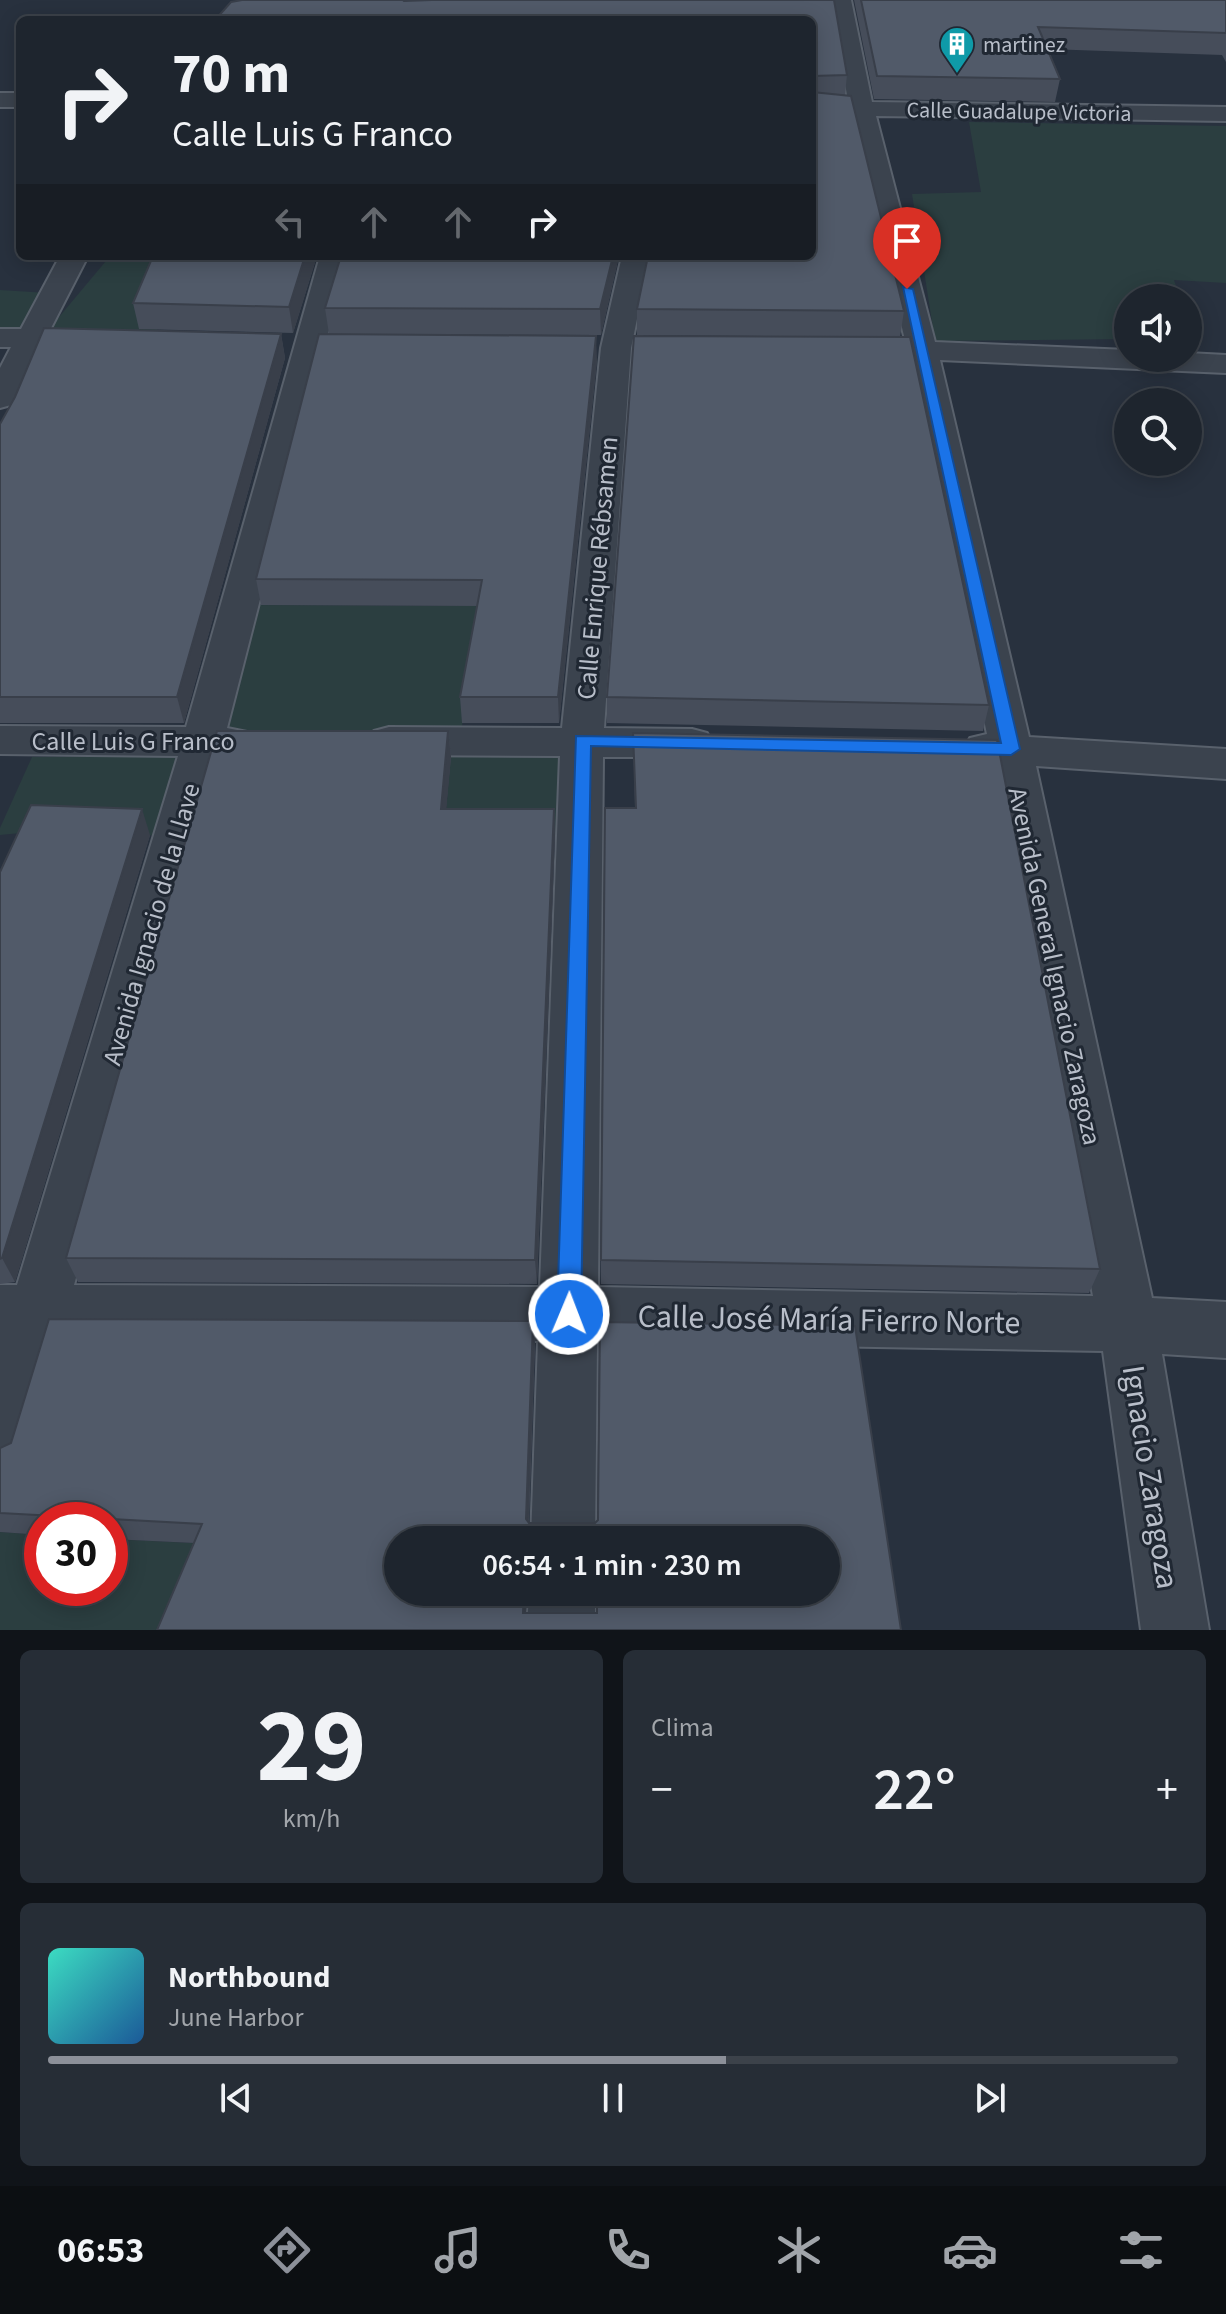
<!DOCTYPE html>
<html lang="es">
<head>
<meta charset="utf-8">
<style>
  :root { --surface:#1e252e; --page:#262d36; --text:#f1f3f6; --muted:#a1a5aa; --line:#3c424a; --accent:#8c9099 }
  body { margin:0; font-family:"Source Sans 3",sans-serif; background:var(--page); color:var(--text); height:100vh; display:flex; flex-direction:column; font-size:30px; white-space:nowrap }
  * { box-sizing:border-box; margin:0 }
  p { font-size:26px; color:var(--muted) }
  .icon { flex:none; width:44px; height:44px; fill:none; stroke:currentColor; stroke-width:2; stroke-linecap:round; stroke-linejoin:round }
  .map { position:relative; height:1630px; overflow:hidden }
  .drawer { display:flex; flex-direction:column; gap:20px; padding:20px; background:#101419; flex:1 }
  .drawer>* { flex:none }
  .banner { position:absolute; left:16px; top:16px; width:800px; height:244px; border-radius:12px; box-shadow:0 4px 20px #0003,0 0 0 2px var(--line); background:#1e252e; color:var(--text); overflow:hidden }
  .buttons { position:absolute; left:1114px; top:284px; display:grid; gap:16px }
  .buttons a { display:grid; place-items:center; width:88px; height:88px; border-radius:50%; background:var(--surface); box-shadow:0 4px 20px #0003,0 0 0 2px var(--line); font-size:40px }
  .speed { position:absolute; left:24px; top:1502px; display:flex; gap:16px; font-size:40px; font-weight:700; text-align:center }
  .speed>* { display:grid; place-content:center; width:104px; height:104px; border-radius:50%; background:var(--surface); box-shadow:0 4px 20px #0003,0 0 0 2px var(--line); line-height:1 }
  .speed .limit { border:12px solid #d22; background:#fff; color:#111 }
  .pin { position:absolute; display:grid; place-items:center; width:68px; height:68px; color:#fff; margin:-82px -34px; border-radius:50% 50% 50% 0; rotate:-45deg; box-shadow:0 0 8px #0007 }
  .pin .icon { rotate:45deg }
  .me { position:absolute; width:88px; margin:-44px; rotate:1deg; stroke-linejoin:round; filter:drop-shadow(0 0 6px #0008) }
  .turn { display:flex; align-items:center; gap:28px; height:168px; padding:0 24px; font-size:36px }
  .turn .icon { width:104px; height:104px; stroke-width:2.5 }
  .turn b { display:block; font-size:56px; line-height:68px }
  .lanes { display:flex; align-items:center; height:76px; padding:0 24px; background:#0003; justify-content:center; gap:40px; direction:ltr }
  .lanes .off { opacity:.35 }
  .big { font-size:60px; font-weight:600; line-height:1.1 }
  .drawer .card { flex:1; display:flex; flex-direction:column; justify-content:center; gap:12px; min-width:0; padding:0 28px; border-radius:12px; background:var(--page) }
  .drawer .dial { align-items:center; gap:0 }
  .dial b { font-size:104px; line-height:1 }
  .song { display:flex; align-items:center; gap:24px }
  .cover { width:96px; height:96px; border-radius:12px; background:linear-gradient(135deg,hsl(170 70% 55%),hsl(210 70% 35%)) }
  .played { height:8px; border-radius:4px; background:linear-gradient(90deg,var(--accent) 60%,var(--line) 60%) }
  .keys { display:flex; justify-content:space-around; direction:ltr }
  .heat { display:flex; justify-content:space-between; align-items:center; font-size:44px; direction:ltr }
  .drawer .tiles { flex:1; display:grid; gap:20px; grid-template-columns:1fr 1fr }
  .card:last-child { grid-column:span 2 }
  .trip { position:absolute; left:384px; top:1526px; width:456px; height:80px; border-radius:40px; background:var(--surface); box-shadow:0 4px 20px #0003,0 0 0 2px var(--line); font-weight:600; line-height:80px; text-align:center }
  .menu { display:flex; height:128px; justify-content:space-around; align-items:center; background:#0c0f12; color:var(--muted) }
  .menu .icon { width:56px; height:56px }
  .menu .current { color:var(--accent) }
  .menu b { font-size:36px; color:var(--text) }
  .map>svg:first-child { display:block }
  .green { fill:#2b3e40 }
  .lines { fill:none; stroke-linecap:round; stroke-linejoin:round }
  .minor-casing { stroke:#59616c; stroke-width:4 }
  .minor { fill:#3b434e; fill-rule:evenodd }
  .wall { fill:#464d5a; fill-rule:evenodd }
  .shaded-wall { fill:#393f4a }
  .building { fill:#515a69; stroke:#393f4a; stroke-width:2; fill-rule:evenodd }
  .route { fill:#1a73e8; stroke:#114b97; stroke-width:2 }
  .labels { text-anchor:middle; stroke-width:6; stroke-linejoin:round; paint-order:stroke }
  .far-poi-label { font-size:22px; fill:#b8bec9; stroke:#202833; text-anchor:start }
  .far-street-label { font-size:22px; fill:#b8bec9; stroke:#202833 }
  .street-label { font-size:26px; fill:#b8bec9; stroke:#202833 }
  .near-street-label { font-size:32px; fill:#b8bec9; stroke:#202833 }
</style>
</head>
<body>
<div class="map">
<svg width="1226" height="1630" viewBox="0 0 1226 1630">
  <rect width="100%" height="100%" fill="#28313e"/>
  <g class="green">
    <path d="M969,122L1226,126V283L1174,280L1180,298H1128V339L935,341L912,194L981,192Z"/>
    <path d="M106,261H158L170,306L153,337L44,335Z"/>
    <path d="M0,290L48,293L26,334L0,333Z"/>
    <path d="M250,605L484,606L461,731L217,734Z"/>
    <path d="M573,753L572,835H444L451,754Z"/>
    <path d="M185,756L166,836L41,831L0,835V828L32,757Z"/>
    <path d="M0,1532L42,1535V1588H110V1539L212,1544L176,1630H0Z"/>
  </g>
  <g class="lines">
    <g class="minor-casing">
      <g id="minor">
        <path d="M665,0H685L684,20H662Z"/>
        <path d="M831,0H851L872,102L1226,107V121L876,116L935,342L1128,350V358H1188V353L1226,355V373L940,360L1029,737L1226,749V779L1036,766L1152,1298L1226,1302V1358L1162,1354L1209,1630H1141L1103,1351L597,1342L595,1540H531L538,1341L59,1339L22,1464L0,1473V1285H17L178,756L0,754V726L186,727L320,256H348L227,728L247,732L253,742L247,752L220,756L74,1285L540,1287L560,756L389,755L374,751L368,741L374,731L389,727L562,728L601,348L622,256H650L631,348L604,728L692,729L707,733L713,743L707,753L692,757H603L598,1287L1093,1296L993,763L970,758L964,748L970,738L987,734L909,359L882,356L878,349L882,342L905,340L851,116L812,115V101H848Z"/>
        <rect x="0" y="93" width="20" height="14"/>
        <path d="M60,256H88L50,330L111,335L115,341L111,347L41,348L11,405L0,408V368L11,347H0V329H21Z"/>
        <path d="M529,1592H595V1630H527Z"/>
      </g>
    </g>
    <use href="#minor" class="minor"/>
  </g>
  <g class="wall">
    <path d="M242,0H834L847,75L845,95L851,96L904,311L900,337L637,335V309L648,256H812V20H215L231,2Z"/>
    <path d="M854,0H1226V62L1222,55L1047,49L1060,79L1055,102L874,99Z"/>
    <path d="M116,256H317L293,333L139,329L133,303L152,258Z"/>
    <path d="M619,256L601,335L329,334L325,308Z"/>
    <path d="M281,334L285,358L184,723H0V424Z"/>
    <path d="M597,360L559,723H462L460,697L478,606L261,605L256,579Z"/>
    <path d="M607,697L989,705L983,731L607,723Z"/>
    <path d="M448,731L451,757L446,809H554L555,835L537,1284L78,1282L66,1258Z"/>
    <path d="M633,733L1100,1269L1089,1293L601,1284V1260L635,808Z"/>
    <path d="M150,835L15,1282L0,1284V872Z"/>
    <path d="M49,1319L533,1321L535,1344L529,1523H595L598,1520L600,1322L855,1326L901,1630H157L194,1543L110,1539V1520H42V1535L0,1532V1448L11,1443ZM398,1540H826V1592H597V1613H526L527,1592H398Z"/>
  </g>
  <g class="shaded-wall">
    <path d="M305,256H317L293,333L289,307Z"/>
    <path d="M613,256H619L601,335L600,309Z"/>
    <path d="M281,334L285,358L184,723L177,697Z"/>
    <path d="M596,336L597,360L559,723L558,697Z"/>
    <path d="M448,731L451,757L444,835L441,809Z"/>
    <path d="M142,809L150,835L15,1282L2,1258Z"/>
    <path d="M554,809L555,835L537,1284L535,1260Z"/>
    <path d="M533,1321L535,1344L528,1540L526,1519Z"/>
    <path d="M524,1592H527L525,1630L523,1613Z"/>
  </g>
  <g class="building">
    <path d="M242,0H406L405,1L432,0H834L847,75L812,76V20H215L231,2Z"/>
    <path d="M861,0H1226V33L1038,27L1060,79L877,76Z"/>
    <path d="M812,92L851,96L904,311L637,309L648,256H812Z"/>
    <path d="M153,256H305L289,307L133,303Z"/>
    <path d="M341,256H613L600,309L325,308Z"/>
    <path d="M44,328L281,334L177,697H0V424L15,397Z"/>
    <path d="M319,334L596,336L558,697H460L482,580L256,579Z"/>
    <path d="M634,336L910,337L989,705L607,697Z"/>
    <path d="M217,731H448L441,809H554L535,1260L66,1258Z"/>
    <path d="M633,733L997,740L1100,1269L601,1260L605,808H636Z"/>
    <path d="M31,805L142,809L2,1258L0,1259V872Z"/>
    <path d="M49,1319L533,1321L526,1519L529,1523H595L598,1520L600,1322L855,1326L901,1630H157L202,1524L0,1513V1448L11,1443ZM398,1540H826V1592H597V1613H523L524,1592H398Z"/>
  </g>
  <path class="route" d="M903,287L913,289L1020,749L1011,755L591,746L581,1314L577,1322L569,1326L560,1322L557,1314L576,736L1001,743Z"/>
  <defs>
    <g id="building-pin" transform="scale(1.8)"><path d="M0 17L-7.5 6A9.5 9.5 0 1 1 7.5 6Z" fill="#0f9aa8" stroke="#202833"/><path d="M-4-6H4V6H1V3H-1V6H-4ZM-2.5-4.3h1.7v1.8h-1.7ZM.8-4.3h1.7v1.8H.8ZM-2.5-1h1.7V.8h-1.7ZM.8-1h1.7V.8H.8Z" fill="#fff"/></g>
  </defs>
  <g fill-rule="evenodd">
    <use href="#building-pin" x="957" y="44"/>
  </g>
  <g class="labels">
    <g class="far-poi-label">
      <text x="983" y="52">martinez</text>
    </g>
    <g class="far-street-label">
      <text transform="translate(1019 111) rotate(1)" y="8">Calle Guadalupe Victoria</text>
    </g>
    <g class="street-label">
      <text transform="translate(597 568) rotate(-85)" y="9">Calle Enrique Rébsamen</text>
      <text x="133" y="750">Calle Luis G Franco</text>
      <text transform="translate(151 924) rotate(-74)" y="9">Avenida Ignacio de la Llave</text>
      <text transform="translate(1055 966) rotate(78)" y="9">Avenida General Ignacio Zaragoza</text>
    </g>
    <g class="near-street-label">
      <text transform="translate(829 1319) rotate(1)" y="11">Calle José María Fierro Norte</text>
      <text transform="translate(1151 1477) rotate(81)" y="11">Ignacio Zaragoza</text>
    </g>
  </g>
</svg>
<div class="buttons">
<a><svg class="icon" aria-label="sound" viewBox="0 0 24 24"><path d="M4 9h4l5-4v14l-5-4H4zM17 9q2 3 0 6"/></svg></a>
<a><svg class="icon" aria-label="search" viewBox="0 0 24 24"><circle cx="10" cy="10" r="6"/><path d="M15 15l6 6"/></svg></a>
</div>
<div class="speed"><div class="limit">30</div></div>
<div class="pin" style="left:907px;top:289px;background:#d93025"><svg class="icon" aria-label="arrive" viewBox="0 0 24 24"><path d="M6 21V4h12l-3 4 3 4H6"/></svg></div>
<svg class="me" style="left:569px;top:1314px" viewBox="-20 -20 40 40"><circle r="17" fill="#1a73e8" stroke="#fff" stroke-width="3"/><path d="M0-11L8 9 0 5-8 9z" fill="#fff"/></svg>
<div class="trip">06:54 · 1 min · 230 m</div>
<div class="banner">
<div class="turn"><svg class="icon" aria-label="right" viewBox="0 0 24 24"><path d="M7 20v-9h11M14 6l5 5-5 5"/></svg><div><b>70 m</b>Calle Luis G Franco</div></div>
<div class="lanes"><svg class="icon off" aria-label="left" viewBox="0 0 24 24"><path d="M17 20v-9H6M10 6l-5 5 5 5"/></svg><svg class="icon off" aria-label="ahead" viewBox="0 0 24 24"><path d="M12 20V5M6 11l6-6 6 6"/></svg><svg class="icon off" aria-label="ahead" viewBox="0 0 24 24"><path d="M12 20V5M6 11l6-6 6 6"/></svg><svg class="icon" aria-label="right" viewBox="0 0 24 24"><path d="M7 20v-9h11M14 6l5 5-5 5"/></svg></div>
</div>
</div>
<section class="drawer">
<div class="tiles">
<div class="card dial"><b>29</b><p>km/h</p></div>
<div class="card"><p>Clima</p>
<div class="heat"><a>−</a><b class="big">22°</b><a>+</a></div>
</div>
<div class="card">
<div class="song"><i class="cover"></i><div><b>Northbound</b><p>June Harbor</p></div></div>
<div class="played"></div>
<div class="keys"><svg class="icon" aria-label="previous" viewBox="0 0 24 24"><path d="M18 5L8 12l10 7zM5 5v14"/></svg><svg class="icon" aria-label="pause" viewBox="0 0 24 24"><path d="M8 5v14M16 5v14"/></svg><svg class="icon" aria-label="next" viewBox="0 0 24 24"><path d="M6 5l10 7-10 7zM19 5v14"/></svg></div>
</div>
</div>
</section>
<nav class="menu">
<b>06:53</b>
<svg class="icon current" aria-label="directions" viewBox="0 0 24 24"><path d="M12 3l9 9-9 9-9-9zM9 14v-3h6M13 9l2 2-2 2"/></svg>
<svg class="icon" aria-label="music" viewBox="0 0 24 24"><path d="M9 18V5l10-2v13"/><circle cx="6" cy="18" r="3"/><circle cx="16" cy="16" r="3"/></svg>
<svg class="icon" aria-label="phone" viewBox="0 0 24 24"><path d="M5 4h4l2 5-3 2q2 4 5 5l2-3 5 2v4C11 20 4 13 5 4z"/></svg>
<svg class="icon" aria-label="climate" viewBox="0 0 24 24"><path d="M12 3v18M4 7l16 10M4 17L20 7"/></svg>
<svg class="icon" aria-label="car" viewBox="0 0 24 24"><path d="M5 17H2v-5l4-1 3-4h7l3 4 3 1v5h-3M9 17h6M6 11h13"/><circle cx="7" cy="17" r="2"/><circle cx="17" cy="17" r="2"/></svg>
<svg class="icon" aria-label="filters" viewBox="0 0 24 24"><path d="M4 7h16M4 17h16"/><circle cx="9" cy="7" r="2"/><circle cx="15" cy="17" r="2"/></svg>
</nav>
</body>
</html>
